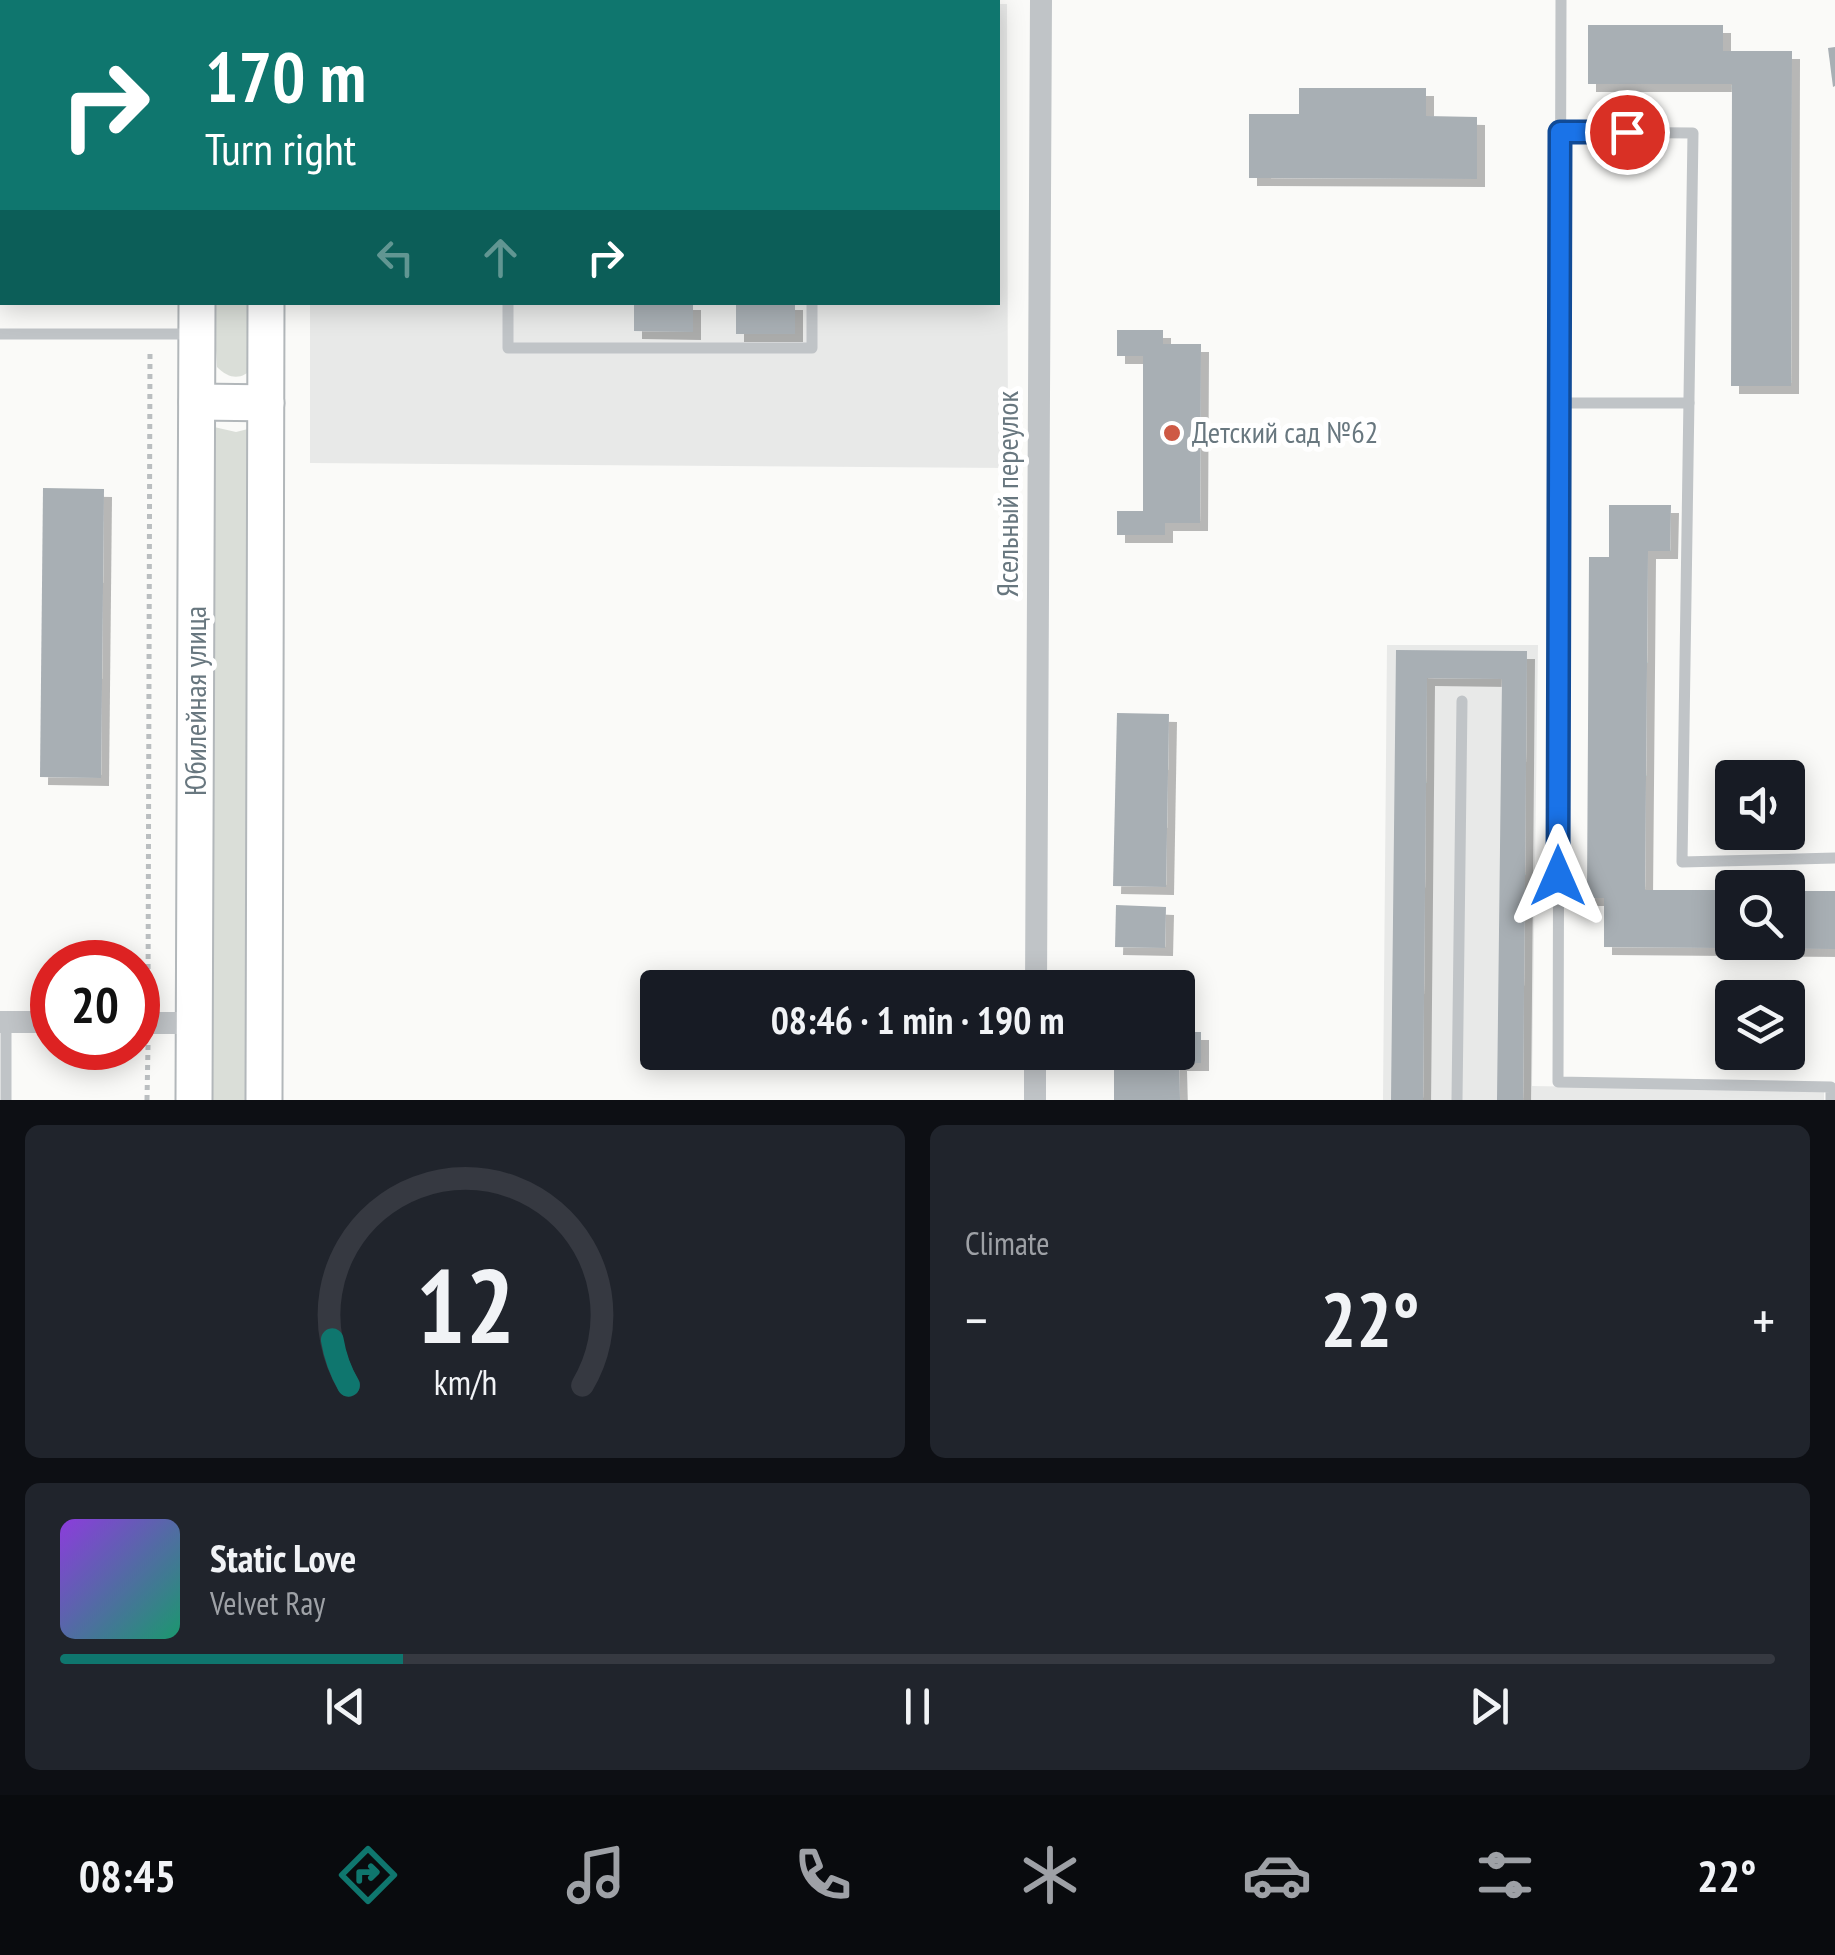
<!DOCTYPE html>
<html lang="en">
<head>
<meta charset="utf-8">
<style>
  :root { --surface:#171b24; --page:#20242c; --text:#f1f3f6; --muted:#9ea1a6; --line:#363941; --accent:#0f766e }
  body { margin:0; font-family:"PT Sans Narrow",sans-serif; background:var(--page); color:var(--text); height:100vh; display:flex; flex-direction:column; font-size:38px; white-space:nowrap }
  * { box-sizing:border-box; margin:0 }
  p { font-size:32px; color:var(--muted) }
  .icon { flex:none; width:55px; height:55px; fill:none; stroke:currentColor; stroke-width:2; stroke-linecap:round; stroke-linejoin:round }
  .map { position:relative; height:1100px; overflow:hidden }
  .details { display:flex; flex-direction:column; gap:25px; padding:25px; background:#0d0f14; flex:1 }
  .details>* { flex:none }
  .hud { position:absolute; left:0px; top:0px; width:1000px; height:305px; box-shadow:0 5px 25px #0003; background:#0f766e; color:#fff; overflow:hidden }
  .tools { position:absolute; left:1715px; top:760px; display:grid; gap:20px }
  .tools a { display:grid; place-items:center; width:90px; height:90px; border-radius:10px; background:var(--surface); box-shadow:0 5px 25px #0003; font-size:50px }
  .speed { position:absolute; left:30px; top:940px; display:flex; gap:20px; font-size:50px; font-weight:700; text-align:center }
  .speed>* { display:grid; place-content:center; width:130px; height:130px; border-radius:50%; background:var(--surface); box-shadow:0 5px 25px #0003; line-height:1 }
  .speed .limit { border:15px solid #d22; background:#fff; color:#111 }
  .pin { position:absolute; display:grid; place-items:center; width:85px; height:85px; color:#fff; margin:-42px; border:5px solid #fff; border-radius:50%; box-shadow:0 2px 10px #0007 }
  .me { position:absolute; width:110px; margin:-55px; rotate:0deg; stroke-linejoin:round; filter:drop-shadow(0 0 8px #0008) }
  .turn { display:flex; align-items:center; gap:35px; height:210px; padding:0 40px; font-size:45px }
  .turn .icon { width:130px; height:130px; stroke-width:2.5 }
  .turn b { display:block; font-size:70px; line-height:85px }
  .lanes { display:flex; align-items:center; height:95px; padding:0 40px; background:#0003; justify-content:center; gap:50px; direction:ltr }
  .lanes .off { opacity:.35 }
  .big { font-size:75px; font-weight:800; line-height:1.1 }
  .details .card { flex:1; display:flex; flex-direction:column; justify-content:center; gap:15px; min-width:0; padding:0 35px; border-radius:15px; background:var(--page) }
  .details .dial { align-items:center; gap:0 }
  .dial svg { height:260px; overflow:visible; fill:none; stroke:var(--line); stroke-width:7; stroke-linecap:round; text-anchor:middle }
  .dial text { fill:var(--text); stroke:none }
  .song { display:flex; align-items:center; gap:30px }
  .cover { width:120px; height:120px; border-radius:15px; background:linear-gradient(135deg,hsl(270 70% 55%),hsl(160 70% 35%)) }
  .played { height:10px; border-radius:5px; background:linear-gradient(90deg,var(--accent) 20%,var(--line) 20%) }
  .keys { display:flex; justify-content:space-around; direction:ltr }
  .heat { display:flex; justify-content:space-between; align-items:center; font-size:55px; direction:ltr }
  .details .tiles { flex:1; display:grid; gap:25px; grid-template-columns:1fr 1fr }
  .card:last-child { grid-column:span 2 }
  .trip { position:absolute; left:640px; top:970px; width:555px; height:100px; border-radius:10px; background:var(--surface); box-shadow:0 5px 25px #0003; font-weight:800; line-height:100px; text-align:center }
  .menu { display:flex; height:160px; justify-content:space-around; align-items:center; background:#090b0e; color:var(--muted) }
  .menu .icon { width:70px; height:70px }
  .menu .current { color:var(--accent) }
  .menu b { font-size:45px; color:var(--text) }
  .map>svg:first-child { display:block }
  .built { fill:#e8e9e8 }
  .green { fill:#daded8 }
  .building { fill:#a8afb4; filter:url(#shadow) }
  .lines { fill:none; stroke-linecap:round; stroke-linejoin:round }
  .primary-casing { stroke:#b2b7ba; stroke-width:39 }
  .path { stroke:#babec0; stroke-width:5; stroke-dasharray:5 5; stroke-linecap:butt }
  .service { stroke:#c0c4c7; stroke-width:11 }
  .minor { stroke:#c0c4c7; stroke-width:22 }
  .primary { stroke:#fff; stroke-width:35 }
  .route-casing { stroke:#114b97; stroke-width:25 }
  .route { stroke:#1a73e8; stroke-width:18 }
  .poi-dot { fill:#ce5944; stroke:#fff; stroke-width:4 }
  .labels { text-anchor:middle; stroke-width:10; stroke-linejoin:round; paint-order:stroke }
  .poi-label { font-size:30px; fill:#68777f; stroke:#fff; text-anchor:start }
  .street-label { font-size:30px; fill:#68777f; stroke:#fff }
</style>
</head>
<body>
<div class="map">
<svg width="1835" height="1100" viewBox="0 0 1835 1100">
  <defs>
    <filter id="shadow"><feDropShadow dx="8" dy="8" stdDeviation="0" flood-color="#0004"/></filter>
  </defs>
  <rect width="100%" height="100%" fill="#fafaf8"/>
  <g class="built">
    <path d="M310,0H457L791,2H310Z"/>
    <path d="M998,4H1007L1008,468L310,463V303L998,302Z"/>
    <path d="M1387,645H1538L1532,1086L1824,1091V1100H1383Z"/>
  </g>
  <g class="green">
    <path d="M213,303H256L254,367C242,380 230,380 217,367Z"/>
    <path d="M214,427L236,432L256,427L252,1100H210Z"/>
  </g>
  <g class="building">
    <path d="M1588,25H1723V51H1792L1791,386H1731L1732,84H1588Z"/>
    <path d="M1835,47V86L1833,87L1828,48Z"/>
    <path d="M1299,88H1426V116L1477,117V179L1249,178V114H1299Z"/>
    <path d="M634,302H693V332L634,331Z"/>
    <rect x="736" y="302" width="59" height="32"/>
    <path d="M1117,330H1163V344H1201L1200,523H1165V535H1117V511H1143V356H1117Z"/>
    <path d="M43,488L104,489L101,778L40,777Z"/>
    <path d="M1609,505H1671L1670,551H1648L1645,890H1732V942H1788V891H1835V949L1604,947V898H1587L1589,557H1609Z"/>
    <path d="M1396,650L1527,651L1523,1100H1497L1502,679L1427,678L1423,1100H1391Z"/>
    <path d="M1117,713L1169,714L1166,887L1113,886Z"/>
    <path d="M1116,905L1166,907L1165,948L1115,947Z"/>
    <path d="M1178,1032H1201V1063H1179L1180,1100H1114V1052H1178Z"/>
  </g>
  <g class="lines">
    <g class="primary-casing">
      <g id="primary">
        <path d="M198,2V0"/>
        <path d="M267,2V0"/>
        <path d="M197,402L266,403"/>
        <path d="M194,1100L197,302"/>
        <path d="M264,1100L266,302"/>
      </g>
    </g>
    <g class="path">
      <path d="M151,2V0"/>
      <path d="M148,999L150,350"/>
      <path d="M147,1100L148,1045"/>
    </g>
    <g class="service">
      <path d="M1561,0L1558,1082L1831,1087V1100"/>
      <path d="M508,2V0"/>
      <path d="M1561,132L1693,133L1682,862L1835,858"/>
      <path d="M508,302V348H812V302"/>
      <path d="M0,334H193"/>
      <path d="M1560,403H1689"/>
      <path d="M6,1100V1022"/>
      <path d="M1457,1100L1462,701"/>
    </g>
    <g class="minor">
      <path d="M1036,988L1041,0"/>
      <path d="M0,1022H52"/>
      <path d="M138,1023H194"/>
      <path d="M1035,1100V1052"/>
    </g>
    <use href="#primary" class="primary"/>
  </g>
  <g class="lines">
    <g class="route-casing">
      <path id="route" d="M1558,876L1560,132H1627"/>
    </g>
    <use href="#route" class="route"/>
  </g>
  <circle class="poi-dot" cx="1172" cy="433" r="10"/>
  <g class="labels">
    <g class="poi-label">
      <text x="1192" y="443">Детский сад №62</text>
    </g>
    <g class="street-label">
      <text transform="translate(1008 494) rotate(-90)" y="10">Ясельный переулок</text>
      <text transform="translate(196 701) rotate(-90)" y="10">Юбилейная улица</text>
    </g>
  </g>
</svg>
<div class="tools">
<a><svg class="icon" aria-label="sound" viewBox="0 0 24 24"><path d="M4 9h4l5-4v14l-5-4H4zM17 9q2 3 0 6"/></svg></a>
<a><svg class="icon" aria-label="search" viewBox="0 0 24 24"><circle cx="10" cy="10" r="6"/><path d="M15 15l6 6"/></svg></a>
<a><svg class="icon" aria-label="layers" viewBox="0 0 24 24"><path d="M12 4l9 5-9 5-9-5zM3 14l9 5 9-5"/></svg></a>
</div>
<div class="speed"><div class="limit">20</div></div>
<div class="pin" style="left:1627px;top:132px;background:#d93025"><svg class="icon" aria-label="arrive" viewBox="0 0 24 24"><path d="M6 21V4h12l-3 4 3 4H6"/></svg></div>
<svg class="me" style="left:1558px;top:876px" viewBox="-20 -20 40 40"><path d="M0-17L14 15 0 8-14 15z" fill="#1a73e8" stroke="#fff" stroke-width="4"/></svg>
<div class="trip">08:46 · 1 min · 190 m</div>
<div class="hud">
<div class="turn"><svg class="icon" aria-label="right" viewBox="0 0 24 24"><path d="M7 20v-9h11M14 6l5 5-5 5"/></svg><div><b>170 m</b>Turn right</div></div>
<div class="lanes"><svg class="icon off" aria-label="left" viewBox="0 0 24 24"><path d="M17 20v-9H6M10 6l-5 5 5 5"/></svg><svg class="icon off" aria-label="ahead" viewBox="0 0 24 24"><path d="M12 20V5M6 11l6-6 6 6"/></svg><svg class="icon" aria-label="right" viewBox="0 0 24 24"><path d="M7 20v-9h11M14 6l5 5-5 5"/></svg></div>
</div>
</div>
<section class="details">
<div class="tiles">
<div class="card dial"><svg viewBox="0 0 100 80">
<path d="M14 69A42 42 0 1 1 86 69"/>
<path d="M14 69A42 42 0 0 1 9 55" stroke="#0f766e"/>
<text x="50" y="56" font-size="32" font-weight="700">12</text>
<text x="50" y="72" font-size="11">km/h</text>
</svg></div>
<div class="card"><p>Climate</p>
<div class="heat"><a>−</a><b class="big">22°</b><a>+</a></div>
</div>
<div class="card">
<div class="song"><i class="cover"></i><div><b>Static Love</b><p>Velvet Ray</p></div></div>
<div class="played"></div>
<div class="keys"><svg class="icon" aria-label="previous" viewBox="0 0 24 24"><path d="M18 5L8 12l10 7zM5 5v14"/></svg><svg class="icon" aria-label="pause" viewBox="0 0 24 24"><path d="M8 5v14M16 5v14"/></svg><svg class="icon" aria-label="next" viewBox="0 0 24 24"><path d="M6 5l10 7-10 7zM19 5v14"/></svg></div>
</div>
</div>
</section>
<nav class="menu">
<b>08:45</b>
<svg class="icon current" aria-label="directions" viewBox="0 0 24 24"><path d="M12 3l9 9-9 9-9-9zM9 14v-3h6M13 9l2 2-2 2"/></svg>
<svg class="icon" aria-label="music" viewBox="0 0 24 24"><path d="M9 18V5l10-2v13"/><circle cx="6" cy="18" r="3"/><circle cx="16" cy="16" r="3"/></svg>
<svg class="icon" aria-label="phone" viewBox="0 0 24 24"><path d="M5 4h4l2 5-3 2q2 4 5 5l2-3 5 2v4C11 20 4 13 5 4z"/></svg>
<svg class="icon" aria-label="climate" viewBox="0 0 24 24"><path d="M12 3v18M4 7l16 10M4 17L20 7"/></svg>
<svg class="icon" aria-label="car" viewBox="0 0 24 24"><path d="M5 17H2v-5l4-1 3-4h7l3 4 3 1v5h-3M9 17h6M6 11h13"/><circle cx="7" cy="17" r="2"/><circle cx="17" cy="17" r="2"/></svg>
<svg class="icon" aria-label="filters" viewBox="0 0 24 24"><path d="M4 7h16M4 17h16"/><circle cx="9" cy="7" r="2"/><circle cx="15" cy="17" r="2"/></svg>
<b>22°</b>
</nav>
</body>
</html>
